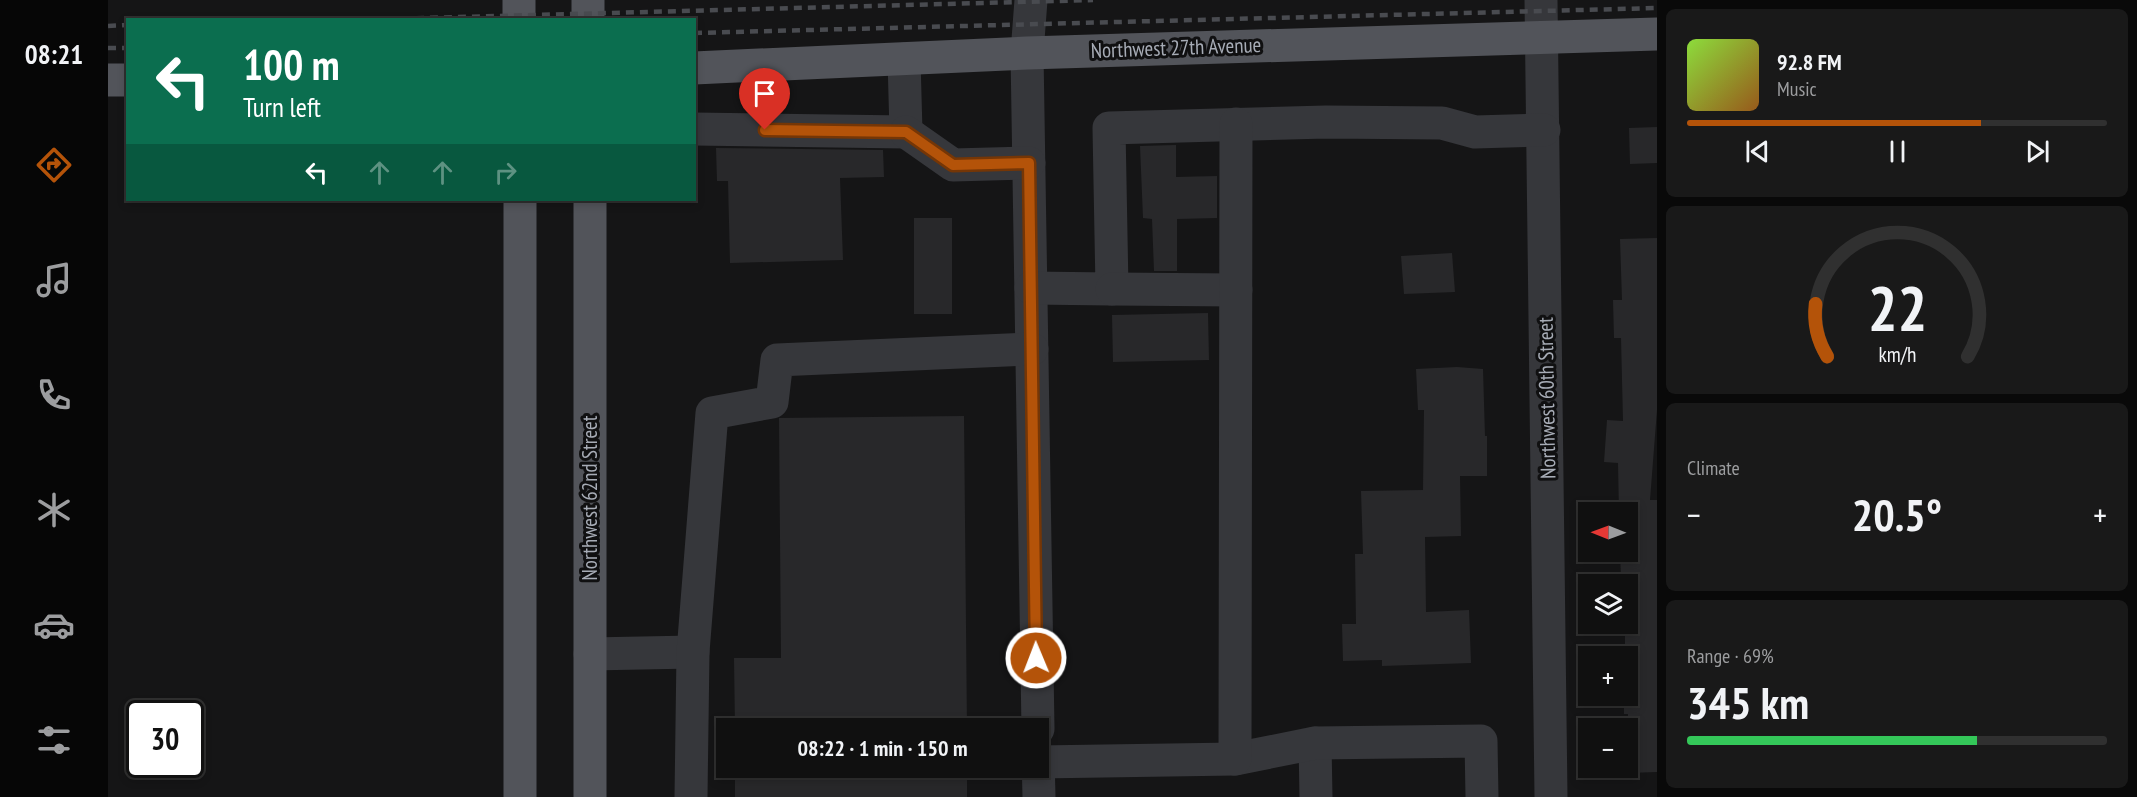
<!DOCTYPE html>
<html lang="en">
<head>
<meta charset="utf-8">
<style>
  :root { --surface:#101010; --page:#191919; --text:#f1f3f6; --muted:#9c9d9f; --line:#303030; --accent:#b45309 }
  body { margin:0; font-family:"PT Sans Narrow",sans-serif; background:var(--page); color:var(--text); height:100vh; display:flex; flex-direction:column; font-size:22px; white-space:nowrap }
  * { box-sizing:border-box; margin:0 }
  p { font-size:20px; color:var(--muted) }
  .icon { flex:none; width:33px; height:33px; fill:none; stroke:currentColor; stroke-width:2; stroke-linecap:round; stroke-linejoin:round }
  .map { position:relative; flex:1; overflow:hidden }
  .drawer { display:flex; flex-direction:column; gap:9px; padding:9px; background:#090909; width:480px }
  .drawer>* { flex:none }
  .banner { position:absolute; left:18px; top:18px; width:570px; height:183px; border-radius:0px; box-shadow:0 3px 9px #0003,0 0 0 2px var(--line); background:#0b6e4f; color:#fff; overflow:hidden }
  .needle { width:39px; rotate:271deg }
  .buttons { position:absolute; left:1470px; top:502px; display:grid; gap:12px }
  .buttons a { display:grid; place-items:center; width:60px; height:60px; border-radius:0px; background:var(--surface); box-shadow:0 3px 9px #0003,0 0 0 2px var(--line); font-size:30px }
  .speed { position:absolute; left:18px; top:700px; display:flex; gap:12px; font-size:30px; font-weight:700; text-align:center }
  .speed>* { display:grid; place-content:center; width:78px; height:78px; border-radius:50%; background:var(--surface); box-shadow:0 3px 9px #0003,0 0 0 2px var(--line); line-height:1 }
  .speed .limit { border:3px solid #111; border-radius:9px; background:#fff; color:#111 }
  .pin { position:absolute; display:grid; place-items:center; width:51px; height:51px; color:#fff; margin:-62px -26px; border-radius:50% 50% 50% 0; rotate:-45deg; box-shadow:0 0 6px #0007 }
  .pin .icon { rotate:45deg }
  .me { position:absolute; width:66px; margin:-33px; rotate:359deg; stroke-linejoin:round; filter:drop-shadow(0 0 4px #0008) }
  .turn { display:flex; align-items:center; gap:21px; height:126px; padding:0 18px; font-size:27px }
  .turn .icon { width:78px; height:78px; stroke-width:2.5 }
  .turn b { display:block; font-size:42px; line-height:51px }
  .lanes { display:flex; align-items:center; height:57px; padding:0 18px; background:#0003; justify-content:center; gap:30px; direction:ltr }
  .lanes .off { opacity:.35 }
  .big { font-size:45px; font-weight:800; line-height:1.1 }
  .drawer .tile { flex:1; display:flex; flex-direction:column; justify-content:center; gap:9px; min-width:0; padding:0 21px; border-radius:9px; background:var(--page) }
  .drawer .dial { align-items:center; gap:0 }
  .dial svg { height:156px; overflow:visible; fill:none; stroke:var(--line); stroke-width:7; stroke-linecap:round; text-anchor:middle }
  .dial text { fill:var(--text); stroke:none }
  .song { display:flex; align-items:center; gap:18px }
  .cover { width:72px; height:72px; border-radius:9px; background:linear-gradient(135deg,hsl(90 70% 55%),hsl(30 70% 35%)) }
  .played { height:6px; border-radius:3px; background:linear-gradient(90deg,var(--accent) 70%,var(--line) 70%) }
  .keys { display:flex; justify-content:space-around; direction:ltr }
  .heat { display:flex; justify-content:space-between; align-items:center; font-size:33px; direction:ltr }
  .charge { height:9px; border-radius:4px; background:linear-gradient(90deg,#34c759 69%,var(--line) 0) }
  .trip { position:absolute; left:608px; top:718px; width:333px; height:60px; border-radius:0px; background:var(--surface); box-shadow:0 3px 9px #0003,0 0 0 2px var(--line); font-weight:800; line-height:60px; text-align:center }
  main { display:flex; flex:1; min-height:0 }
  .tabs { display:flex; flex-direction:column; width:108px; justify-content:space-around; align-items:center; background:#060606; color:var(--muted) }
  .tabs .icon { width:42px; height:42px }
  .tabs .active { color:var(--accent) }
  .tabs b { font-size:27px; color:var(--text) }
  .map>svg:first-child { display:block }
  .building { fill:#28282a }
  .lines { fill:none; stroke-linecap:round; stroke-linejoin:round }
  .minor { stroke:#36373b; stroke-width:33 }
  .major { stroke:#52545a; stroke-width:33 }
  .rail { stroke:#494b50; stroke-width:4.5; stroke-dasharray:8 6; stroke-linecap:butt }
  .route-casing { stroke:#753606; stroke-width:15 }
  .route { stroke:#b45309; stroke-width:10 }
  .labels { text-anchor:middle; stroke-width:6; stroke-linejoin:round; paint-order:stroke }
  .street-label { font-size:21px; fill:#a7acb6; stroke:#101011 }
</style>
</head>
<body>
<main>
<nav class="tabs">
<b>08:21</b>
<svg class="icon active" aria-label="directions" viewBox="0 0 24 24"><path d="M12 3l9 9-9 9-9-9zM9 14v-3h6M13 9l2 2-2 2"/></svg>
<svg class="icon" aria-label="music" viewBox="0 0 24 24"><path d="M9 18V5l10-2v13"/><circle cx="6" cy="18" r="3"/><circle cx="16" cy="16" r="3"/></svg>
<svg class="icon" aria-label="phone" viewBox="0 0 24 24"><path d="M5 4h4l2 5-3 2q2 4 5 5l2-3 5 2v4C11 20 4 13 5 4z"/></svg>
<svg class="icon" aria-label="climate" viewBox="0 0 24 24"><path d="M12 3v18M4 7l16 10M4 17L20 7"/></svg>
<svg class="icon" aria-label="car" viewBox="0 0 24 24"><path d="M5 17H2v-5l4-1 3-4h7l3 4 3 1v5h-3M9 17h6M6 11h13"/><circle cx="7" cy="17" r="2"/><circle cx="17" cy="17" r="2"/></svg>
<svg class="icon" aria-label="filters" viewBox="0 0 24 24"><path d="M4 7h16M4 17h16"/><circle cx="9" cy="7" r="2"/><circle cx="15" cy="17" r="2"/></svg>
</nav>
<div class="map">
<svg width="1549" height="797" viewBox="0 0 1549 797">
  <rect width="100%" height="100%" fill="#151516"/>
  <g class="building">
    <path d="M1549,127V163L1522,164L1521,128Z"/>
    <path d="M1068,145V177L1109,176V218L1069,219V271H1046L1044,219L1035,218L1032,146Z"/>
    <path d="M608,148L775,150L776,177L732,178L735,260L622,263L620,181H609Z"/>
    <rect x="806" y="218" width="38" height="96"/>
    <path d="M1549,238V410L1542,500H1549V772L1520,773V714H1516V696H1520V657H1517V624H1520V585H1517V578L1513,579L1512,552H1520V513H1511L1510,463L1496,462L1499,420L1515,421L1513,338H1506L1505,300H1514L1512,239Z"/>
    <path d="M1344,253L1347,292L1296,294L1293,256Z"/>
    <path d="M1100,313L1101,360L1005,362L1004,315Z"/>
    <path d="M1349,367L1375,369L1377,436H1379V476H1352L1353,536L1317,537L1318,612L1361,610L1363,663L1274,666V660L1235,661L1234,624H1248L1247,554H1255L1253,491L1315,490L1316,410H1310L1308,369Z"/>
    <path d="M856,416L859,729H627L626,658H673L671,418Z"/>
    <rect x="627" y="768" width="232" height="29"/>
  </g>
  <g class="lines">
    <g class="minor">
      <path d="M923,0L919,53L930,729"/>
      <path d="M1433,0L1443,797"/>
      <path d="M586,129L798,132L796,59"/>
      <path d="M798,132L845,165L921,163"/>
      <path d="M923,288L1004,289L1001,128L1218,122L1334,123L1367,132L1436,130"/>
      <path d="M1004,289L1128,290"/>
      <path d="M482,654L585,652"/>
      <path d="M1207,743L1208,797"/>
      <path d="M930,756L931,797"/>
      <path d="M1127,759L1207,743L1373,741L1374,797"/>
      <path d="M930,762L1127,759L1128,124"/>
      <path d="M583,797L585,652L604,413L664,402L669,360L924,349"/>
    </g>
    <g class="major">
      <path d="M411,0V20"/>
      <path d="M480,0V20"/>
      <path d="M586,68L919,53L1549,34"/>
      <path d="M0,80H20"/>
      <path d="M412,200V797"/>
      <path d="M482,797V200"/>
    </g>
    <g class="rail">
      <path d="M238,20L985,0"/>
      <path d="M0,26L20,25"/>
      <path d="M586,33L1549,8"/>
      <path d="M0,48H20"/>
    </g>
  </g>
  <g class="lines">
    <g class="route-casing">
      <path id="route" d="M657,130L798,132L845,165L921,163L928,658"/>
    </g>
    <use href="#route" class="route"/>
  </g>
  <g class="labels">
    <g class="street-label">
      <text transform="translate(1068 48) rotate(-2)" y="7">Northwest 27th Avenue</text>
      <text transform="translate(1439 398) rotate(-91)" y="7">Northwest 60th Street</text>
      <text transform="translate(482 498) rotate(-90)" y="7">Northwest 62nd Street</text>
    </g>
  </g>
</svg>
<div class="buttons">
<a><svg class="needle" viewBox="-14 -14 28 28"><path d="M0-13l5 13h-10z" fill="#e53935"/><path d="M0 13l5-13h-10z" fill="#9c9d9f"/></svg></a>
<a><svg class="icon" aria-label="layers" viewBox="0 0 24 24"><path d="M12 4l9 5-9 5-9-5zM3 14l9 5 9-5"/></svg></a>
<a>+</a>
<a>−</a>
</div>
<div class="speed"><div class="limit">30</div></div>
<div class="pin" style="left:657px;top:130px;background:#d93025"><svg class="icon" aria-label="arrive" viewBox="0 0 24 24"><path d="M6 21V4h12l-3 4 3 4H6"/></svg></div>
<svg class="me" style="left:928px;top:658px" viewBox="-20 -20 40 40"><circle r="17" fill="#b45309" stroke="#fff" stroke-width="3"/><path d="M0-11L8 9 0 5-8 9z" fill="#fff"/></svg>
<div class="trip">08:22 · 1 min · 150 m</div>
<div class="banner">
<div class="turn"><svg class="icon" aria-label="left" viewBox="0 0 24 24"><path d="M17 20v-9H6M10 6l-5 5 5 5"/></svg><div><b>100 m</b>Turn left</div></div>
<div class="lanes"><svg class="icon" aria-label="left" viewBox="0 0 24 24"><path d="M17 20v-9H6M10 6l-5 5 5 5"/></svg><svg class="icon off" aria-label="ahead" viewBox="0 0 24 24"><path d="M12 20V5M6 11l6-6 6 6"/></svg><svg class="icon off" aria-label="ahead" viewBox="0 0 24 24"><path d="M12 20V5M6 11l6-6 6 6"/></svg><svg class="icon off" aria-label="right" viewBox="0 0 24 24"><path d="M7 20v-9h11M14 6l5 5-5 5"/></svg></div>
</div>
</div>
<section class="drawer">
<div class="tile">
<div class="song"><i class="cover"></i><div><b>92.8 FM</b><p>Music</p></div></div>
<div class="played"></div>
<div class="keys"><svg class="icon" aria-label="previous" viewBox="0 0 24 24"><path d="M18 5L8 12l10 7zM5 5v14"/></svg><svg class="icon" aria-label="pause" viewBox="0 0 24 24"><path d="M8 5v14M16 5v14"/></svg><svg class="icon" aria-label="next" viewBox="0 0 24 24"><path d="M6 5l10 7-10 7zM19 5v14"/></svg></div>
</div>
<div class="tile dial"><svg viewBox="0 0 100 80">
<path d="M14 69A42 42 0 1 1 86 69"/>
<path d="M14 69A42 42 0 0 1 8 42" stroke="#b45309"/>
<text x="50" y="56" font-size="32" font-weight="700">22</text>
<text x="50" y="72" font-size="11">km/h</text>
</svg></div>
<div class="tile"><p>Climate</p>
<div class="heat"><a>−</a><b class="big">20.5°</b><a>+</a></div>
</div>
<div class="tile"><p>Range · 69%</p><b class="big">345 km</b><div class="charge"></div></div>
</section>
</main>
</body>
</html>
